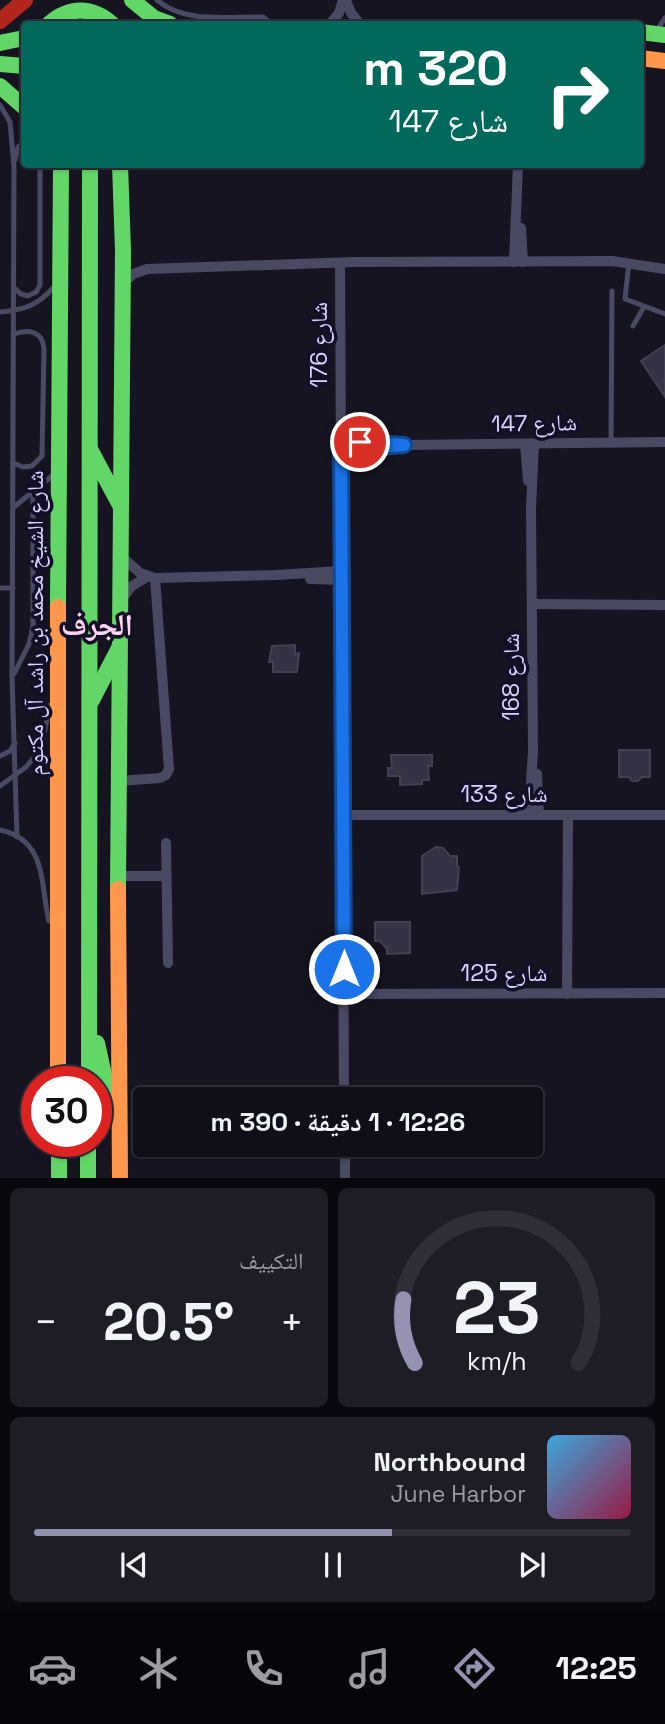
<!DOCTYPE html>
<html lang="ar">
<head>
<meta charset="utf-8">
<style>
  :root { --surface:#100f19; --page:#1e1d26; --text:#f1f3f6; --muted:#9c9ca2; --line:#302f38; --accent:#9591b1 }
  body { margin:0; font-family:"Space Grotesk","Noto Naskh Arabic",sans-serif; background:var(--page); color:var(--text); direction:rtl; height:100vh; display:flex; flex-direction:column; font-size:26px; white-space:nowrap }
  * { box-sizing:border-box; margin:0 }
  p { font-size:23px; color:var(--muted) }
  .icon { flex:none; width:38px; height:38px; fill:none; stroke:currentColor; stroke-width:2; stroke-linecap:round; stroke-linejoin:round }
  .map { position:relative; height:1178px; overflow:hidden; direction:ltr }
  .side { display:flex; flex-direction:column; gap:10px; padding:10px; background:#09080e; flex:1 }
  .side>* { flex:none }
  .hud { position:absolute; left:21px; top:21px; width:623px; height:147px; border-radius:7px; box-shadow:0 2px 5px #0004,0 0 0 2px var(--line); direction:rtl; background:#00695c; color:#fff; overflow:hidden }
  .speed { position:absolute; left:21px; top:1066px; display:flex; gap:14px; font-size:35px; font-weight:700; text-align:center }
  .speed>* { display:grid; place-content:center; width:91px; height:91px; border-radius:50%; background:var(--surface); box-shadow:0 2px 5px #0004,0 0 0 2px var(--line); line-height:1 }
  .speed .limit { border:10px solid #d22; background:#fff; color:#111 }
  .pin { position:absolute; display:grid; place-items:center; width:60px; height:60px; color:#fff; margin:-30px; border:4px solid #fff; border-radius:50%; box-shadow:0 2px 7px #0007 }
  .me { position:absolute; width:77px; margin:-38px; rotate:0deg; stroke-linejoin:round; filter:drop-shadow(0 0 5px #0008) }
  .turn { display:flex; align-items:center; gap:24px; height:147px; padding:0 21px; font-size:32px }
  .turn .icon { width:91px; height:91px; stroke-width:2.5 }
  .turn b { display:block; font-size:49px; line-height:60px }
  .big { font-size:52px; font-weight:700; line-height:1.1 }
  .side .card { flex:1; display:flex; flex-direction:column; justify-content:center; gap:10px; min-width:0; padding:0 24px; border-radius:10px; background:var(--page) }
  .side .dial { align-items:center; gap:0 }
  .dial svg { height:182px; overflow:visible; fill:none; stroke:var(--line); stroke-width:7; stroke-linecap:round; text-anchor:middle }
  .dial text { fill:var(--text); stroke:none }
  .song { display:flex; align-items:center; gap:21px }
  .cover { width:84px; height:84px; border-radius:10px; background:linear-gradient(135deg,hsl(200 70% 55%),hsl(340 70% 35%)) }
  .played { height:7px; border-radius:4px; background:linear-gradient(90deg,var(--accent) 60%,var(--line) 60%) }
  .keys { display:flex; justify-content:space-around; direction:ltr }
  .heat { display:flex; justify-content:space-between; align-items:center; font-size:38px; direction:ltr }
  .side .tiles { flex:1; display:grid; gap:10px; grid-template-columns:1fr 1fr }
  .card:last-child { grid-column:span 2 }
  .trip { position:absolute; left:133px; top:1087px; width:410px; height:70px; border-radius:7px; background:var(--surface); box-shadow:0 2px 5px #0004,0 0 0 2px var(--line); font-weight:700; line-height:70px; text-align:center; direction:rtl }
  .dock { display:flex; height:112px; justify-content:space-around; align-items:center; background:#06060a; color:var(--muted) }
  .dock .icon { width:49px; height:49px }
  .dock .on { color:var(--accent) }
  .dock b { font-size:32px; color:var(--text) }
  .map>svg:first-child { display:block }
  .building { fill:#343243; stroke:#433f54; stroke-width:2 }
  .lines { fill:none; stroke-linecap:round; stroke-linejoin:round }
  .lane { stroke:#4a4962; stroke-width:5 }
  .street { stroke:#4a4962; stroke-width:10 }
  .fast { stroke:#63d668; stroke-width:16 }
  .slow { stroke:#ff974d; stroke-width:16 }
  .jam { stroke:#b3261e; stroke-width:16 }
  .route-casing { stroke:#114b97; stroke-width:18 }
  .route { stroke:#1a73e8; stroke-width:12 }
  .labels { text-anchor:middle; stroke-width:7; stroke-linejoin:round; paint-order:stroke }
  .street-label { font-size:23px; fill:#d9d4ff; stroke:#130f26 }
  .district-label { font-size:30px; font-weight:bold; fill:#ffd6f0; stroke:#130f26 }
</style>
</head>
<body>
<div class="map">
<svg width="665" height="1178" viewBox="0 0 665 1178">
  <rect width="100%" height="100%" fill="#161421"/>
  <g class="building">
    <path d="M665,345V397L641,361Z"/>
    <path d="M295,645V654L299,653L297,672H273V662H269L272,646Z"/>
    <path d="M619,750H650V777H642L638,781H632L629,777H619Z"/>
    <path d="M391,755H432V766H428L429,780H422V784L400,785V776H388V768H392Z"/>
    <path d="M436,847L443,848L450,856H457V866L459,867L457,890L422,894V856Z"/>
    <path d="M375,922H410V953L387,954V949L380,941H375Z"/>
  </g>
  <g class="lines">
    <g class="lane">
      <path d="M157,0C185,24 229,16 263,17L272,24"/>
      <path d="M657,30L665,18"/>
      <path d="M0,105L10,122L14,167L12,677L17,837"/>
      <path d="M15,160L18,147L24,142"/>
      <path d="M629,262L625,299L665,314"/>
      <path d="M14,288L21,294L28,296L36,292L40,285V164"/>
      <path d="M0,312C23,310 37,306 53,288"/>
      <path d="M633,326L644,307"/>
      <path d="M611,443L612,291"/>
      <path d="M13,463L23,467L32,466L42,456L44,349C43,331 29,329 14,334"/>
      <path d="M14,507L52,476"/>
      <path d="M0,588H13"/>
      <path d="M14,674L29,644L33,626V492"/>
      <path d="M0,756L10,751L15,743"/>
      <path d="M0,786L26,767L41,749L50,705"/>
      <path d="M0,830C48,840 40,886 49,921"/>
    </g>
    <g class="street">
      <path d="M346,0L351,13L360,24"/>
      <path d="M330,24L339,13L343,0"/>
      <path d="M521,228L523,262"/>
      <path d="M514,262L518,164"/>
      <path d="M340,263L344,1099"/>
      <path d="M123,284L133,274L147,269L354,262L612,261L665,269"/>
      <path d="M525,444L528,481"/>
      <path d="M341,450L404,445L665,442"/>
      <path d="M121,556L140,573L155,578L276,575L341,571"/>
      <path d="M310,579L342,580"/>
      <path d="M121,600L132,586L147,577"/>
      <path d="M532,604L665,605"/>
      <path d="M537,774L539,815"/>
      <path d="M119,781L160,778L166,775L169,769L155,578"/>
      <path d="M343,815H665"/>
      <path d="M529,815L533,751L531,508L534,444"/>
      <path d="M166,843L168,963"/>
      <path d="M118,876H166"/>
      <path d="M344,994L665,993"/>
      <path d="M567,994L568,815"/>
      <path d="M345,1144V1178"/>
    </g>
    <g class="fast">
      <path d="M132,0L154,18L170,24"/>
      <path d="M49,24C69,6 92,6 112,24"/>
      <path d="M640,32L665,35"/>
      <path d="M0,43L24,38"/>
      <path d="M0,64L24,66"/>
      <path d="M0,86L24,107"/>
      <path d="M91,451L121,507"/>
      <path d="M58,607L61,164"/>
      <path d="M92,700L119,648"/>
      <path d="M118,889L123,251L120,164"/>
      <path d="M97,1043L106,1084L119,1121"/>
      <path d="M89,1082L90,164"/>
      <path d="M59,1141V1178"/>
      <path d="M88,1141V1178"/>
    </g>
    <g class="slow">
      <path d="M640,58L665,61"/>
      <path d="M58,607V1082"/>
      <path d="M118,889L120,1178"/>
    </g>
    <path class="jam" d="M0,21L25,0"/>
  </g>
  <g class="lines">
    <g class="route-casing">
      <path id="route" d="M344,969L341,450L404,445L360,442"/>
    </g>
    <use href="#route" class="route"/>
  </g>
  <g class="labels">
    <g class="street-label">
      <text transform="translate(319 345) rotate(-90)" y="8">شارع 176</text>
      <text transform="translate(534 423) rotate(-1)" y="8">شارع 147</text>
      <text transform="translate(35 623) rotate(-90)" y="8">شارع الشيخ محمد بن راشد آل مكتوم</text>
      <text transform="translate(511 677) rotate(-90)" y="8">شارع 168</text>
      <text x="504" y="802">شارع 133</text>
      <text x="504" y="981">شارع 125</text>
    </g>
    <g class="district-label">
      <text x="97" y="635">الجرف</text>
    </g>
  </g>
</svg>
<div class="speed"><div class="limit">30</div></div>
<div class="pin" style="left:360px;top:442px;background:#d93025"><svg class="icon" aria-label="arrive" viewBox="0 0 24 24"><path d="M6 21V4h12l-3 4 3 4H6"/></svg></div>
<svg class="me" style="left:344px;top:969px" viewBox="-20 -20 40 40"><circle r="17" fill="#1a73e8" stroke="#fff" stroke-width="3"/><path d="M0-11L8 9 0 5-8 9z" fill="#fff"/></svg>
<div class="trip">12:26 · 1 دقيقة · 390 m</div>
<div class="hud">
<div class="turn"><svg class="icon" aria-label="right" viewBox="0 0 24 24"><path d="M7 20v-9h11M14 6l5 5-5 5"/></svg><div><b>320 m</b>شارع 147</div></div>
</div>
</div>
<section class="side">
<div class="tiles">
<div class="card dial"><svg viewBox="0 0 100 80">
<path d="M14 69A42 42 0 1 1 86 69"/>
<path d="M14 69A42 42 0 0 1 9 41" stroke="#9591b1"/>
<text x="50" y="56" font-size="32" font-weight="700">23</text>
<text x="50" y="72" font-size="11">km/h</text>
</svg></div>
<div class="card"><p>التكييف</p>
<div class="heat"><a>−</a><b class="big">20.5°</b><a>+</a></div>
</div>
<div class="card">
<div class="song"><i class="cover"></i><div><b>Northbound</b><p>June Harbor</p></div></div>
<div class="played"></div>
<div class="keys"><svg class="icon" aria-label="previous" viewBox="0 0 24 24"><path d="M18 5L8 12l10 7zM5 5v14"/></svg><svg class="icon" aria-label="pause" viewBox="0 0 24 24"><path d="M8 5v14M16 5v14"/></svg><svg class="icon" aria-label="next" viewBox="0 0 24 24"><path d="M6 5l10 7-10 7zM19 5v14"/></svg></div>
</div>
</div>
</section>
<nav class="dock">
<b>12:25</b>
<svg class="icon on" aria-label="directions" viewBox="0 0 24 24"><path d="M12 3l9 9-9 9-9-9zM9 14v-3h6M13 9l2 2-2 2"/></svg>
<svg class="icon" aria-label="music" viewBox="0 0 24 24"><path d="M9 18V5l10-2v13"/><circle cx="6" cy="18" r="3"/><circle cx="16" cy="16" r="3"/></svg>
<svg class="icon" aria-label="phone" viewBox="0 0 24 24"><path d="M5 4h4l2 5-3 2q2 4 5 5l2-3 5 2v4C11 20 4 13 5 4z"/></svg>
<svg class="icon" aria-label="climate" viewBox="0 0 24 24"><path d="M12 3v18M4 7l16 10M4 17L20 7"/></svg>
<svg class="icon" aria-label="car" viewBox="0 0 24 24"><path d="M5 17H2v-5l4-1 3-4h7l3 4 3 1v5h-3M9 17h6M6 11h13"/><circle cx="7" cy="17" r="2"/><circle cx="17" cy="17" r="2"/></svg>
</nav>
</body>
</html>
